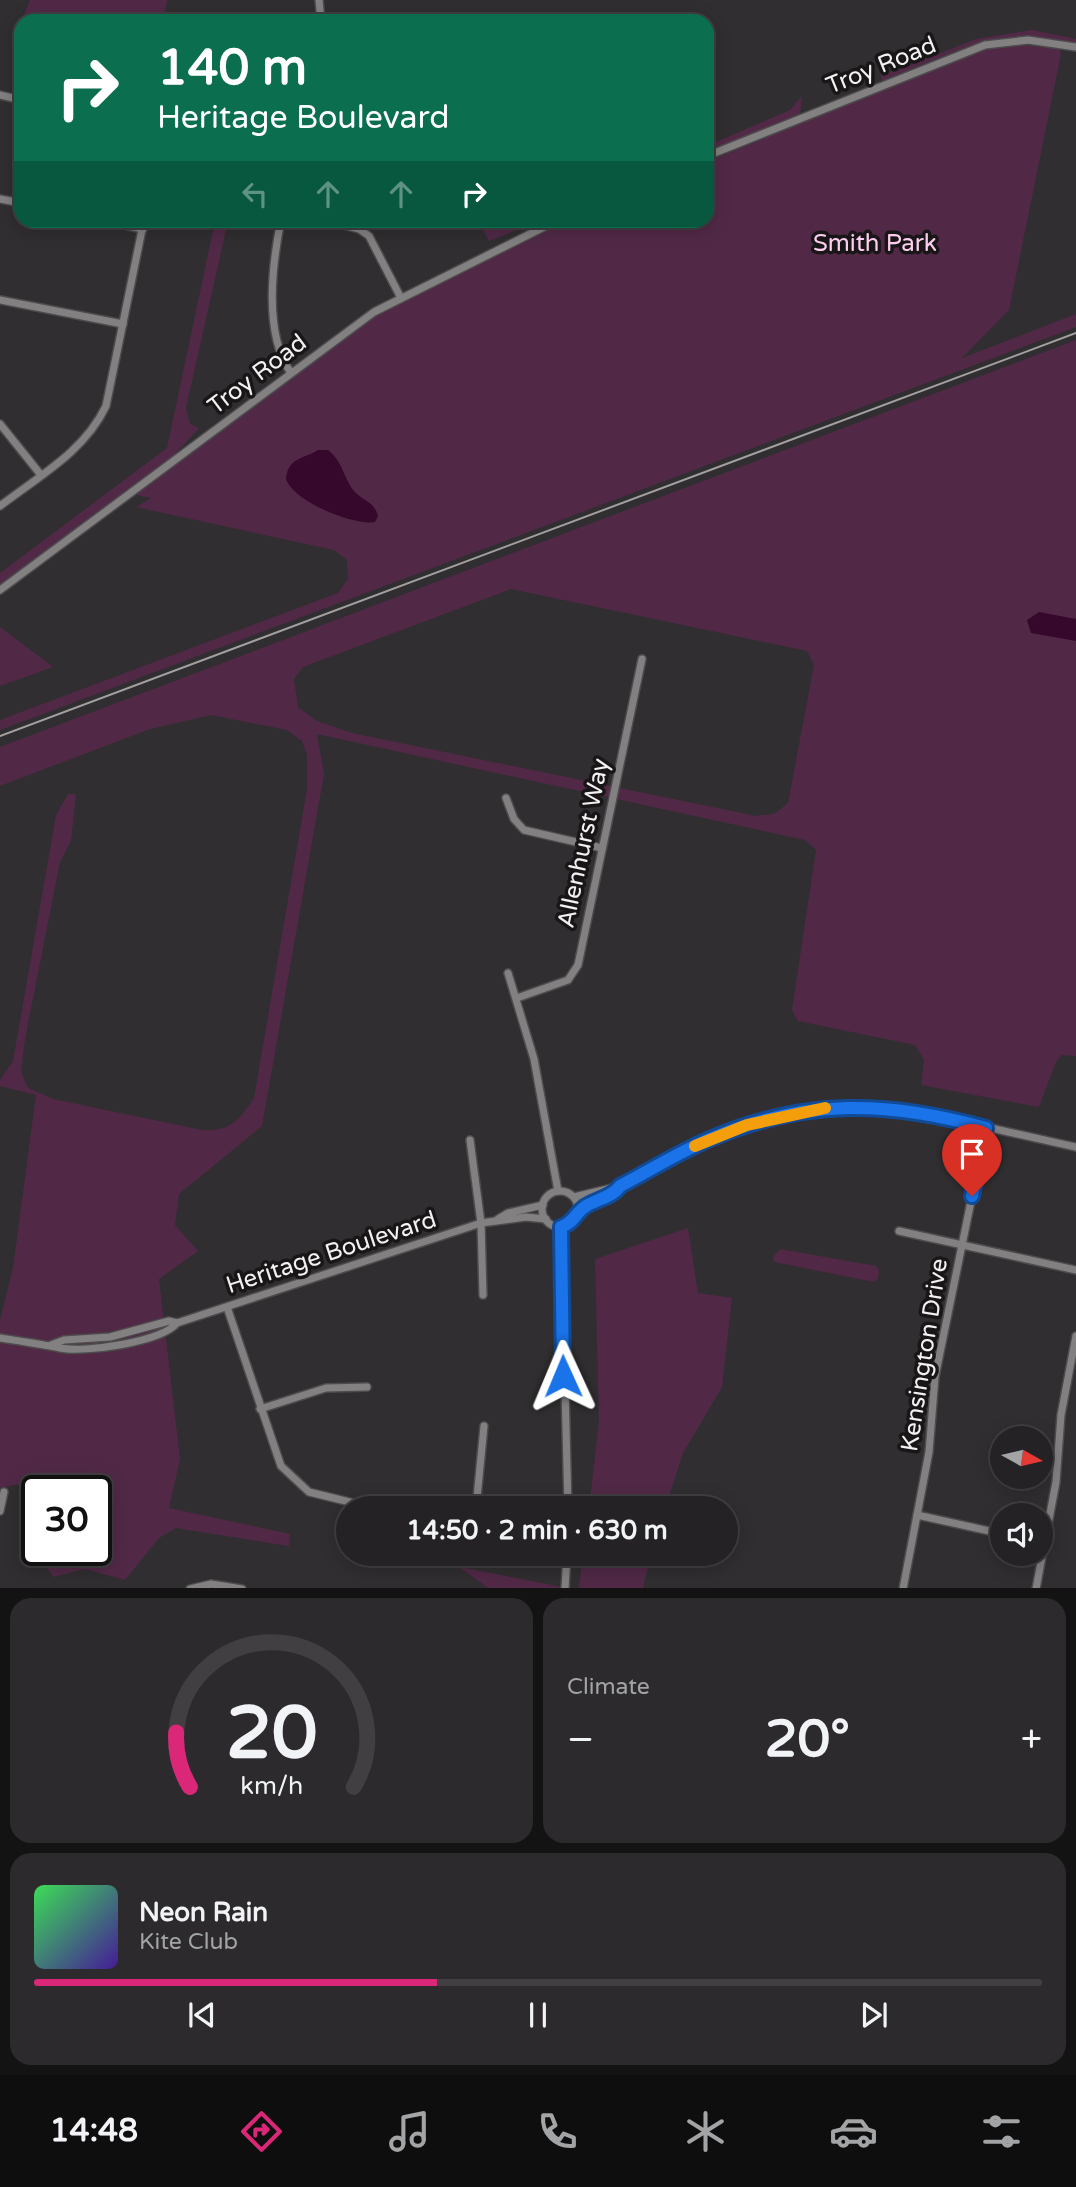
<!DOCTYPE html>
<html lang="en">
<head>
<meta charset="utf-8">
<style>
  :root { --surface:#242224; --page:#2c2a2c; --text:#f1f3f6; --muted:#a3a4a6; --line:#413f41; --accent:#db2777 }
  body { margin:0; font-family:"Varela Round",sans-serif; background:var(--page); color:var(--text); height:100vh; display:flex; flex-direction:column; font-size:26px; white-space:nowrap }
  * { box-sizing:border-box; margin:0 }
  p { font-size:23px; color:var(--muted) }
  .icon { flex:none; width:38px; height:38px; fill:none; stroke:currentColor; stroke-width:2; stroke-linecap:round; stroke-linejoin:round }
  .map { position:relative; height:1588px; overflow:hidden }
  .side { display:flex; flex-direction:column; gap:10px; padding:10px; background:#141314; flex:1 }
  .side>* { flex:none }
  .banner { position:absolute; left:14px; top:14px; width:700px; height:214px; border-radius:21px; box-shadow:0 4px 18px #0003,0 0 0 2px var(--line); background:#0b6e4f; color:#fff; overflow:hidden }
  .needle { width:46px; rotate:98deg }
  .tools { position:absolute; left:990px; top:1426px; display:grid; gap:14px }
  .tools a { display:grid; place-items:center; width:63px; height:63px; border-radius:50%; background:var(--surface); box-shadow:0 4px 18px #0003,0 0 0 2px var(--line); font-size:35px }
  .speed { position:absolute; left:21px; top:1475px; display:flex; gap:14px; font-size:35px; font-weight:700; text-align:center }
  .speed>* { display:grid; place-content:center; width:91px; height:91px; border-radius:50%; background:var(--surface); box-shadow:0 4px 18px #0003,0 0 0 2px var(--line); line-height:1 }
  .speed .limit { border:4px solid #111; border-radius:10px; background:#fff; color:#111 }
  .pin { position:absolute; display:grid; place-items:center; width:60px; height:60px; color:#fff; margin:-72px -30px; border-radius:50% 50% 50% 0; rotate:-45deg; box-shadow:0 0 7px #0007 }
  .pin .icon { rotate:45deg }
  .me { position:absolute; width:77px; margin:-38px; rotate:359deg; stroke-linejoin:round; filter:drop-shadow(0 0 5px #0008) }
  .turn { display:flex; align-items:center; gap:24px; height:147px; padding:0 28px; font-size:32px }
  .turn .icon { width:91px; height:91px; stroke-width:2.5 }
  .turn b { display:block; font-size:49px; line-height:60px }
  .lanes { display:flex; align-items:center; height:66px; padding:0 28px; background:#0003; justify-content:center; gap:35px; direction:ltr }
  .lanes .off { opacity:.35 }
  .big { font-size:52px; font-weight:700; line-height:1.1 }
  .side .card { flex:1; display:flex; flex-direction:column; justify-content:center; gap:10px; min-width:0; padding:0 24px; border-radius:21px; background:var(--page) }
  .side .dial { align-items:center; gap:0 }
  .dial svg { height:182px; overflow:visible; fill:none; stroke:var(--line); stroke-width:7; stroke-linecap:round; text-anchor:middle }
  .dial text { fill:var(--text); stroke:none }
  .song { display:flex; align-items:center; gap:21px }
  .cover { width:84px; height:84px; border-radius:10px; background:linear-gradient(135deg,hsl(130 70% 55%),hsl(260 70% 35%)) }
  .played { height:7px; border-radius:4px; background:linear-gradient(90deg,var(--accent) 40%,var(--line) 40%) }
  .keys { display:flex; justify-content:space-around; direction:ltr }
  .heat { display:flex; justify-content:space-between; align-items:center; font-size:38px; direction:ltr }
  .side .tiles { flex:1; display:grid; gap:10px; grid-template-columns:1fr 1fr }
  .card:last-child { grid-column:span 2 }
  .trip { position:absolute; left:336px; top:1496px; width:402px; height:70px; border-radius:35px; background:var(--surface); box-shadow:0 4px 18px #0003,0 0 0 2px var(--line); font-weight:700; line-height:70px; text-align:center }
  .tabs { display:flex; height:112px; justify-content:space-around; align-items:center; background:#0e0e0e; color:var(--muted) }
  .tabs .icon { width:49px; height:49px }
  .tabs .current { color:var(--accent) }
  .tabs b { font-size:32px; color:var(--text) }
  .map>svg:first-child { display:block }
  .green { fill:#512947; fill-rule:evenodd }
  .water { fill:#35082c }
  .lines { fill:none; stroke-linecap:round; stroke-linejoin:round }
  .minor-casing { stroke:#4d4b4c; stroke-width:10 }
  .minor { stroke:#838082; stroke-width:7 }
  .rail { stroke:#a2a0a1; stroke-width:2 }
  .route-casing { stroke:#114b97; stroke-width:18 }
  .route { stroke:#1a73e8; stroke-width:12 }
  .slow { stroke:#f59e0b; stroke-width:12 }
  .labels { text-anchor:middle; stroke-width:7; stroke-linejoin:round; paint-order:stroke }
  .street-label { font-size:24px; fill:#f3f1f2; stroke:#181617 }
  .park-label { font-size:24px; fill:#fdcdef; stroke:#181617 }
</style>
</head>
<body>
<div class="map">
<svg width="1076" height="1589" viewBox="0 0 1076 1589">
  <rect width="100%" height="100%" fill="#302e30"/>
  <g class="green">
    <path d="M30,0H167L164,21H22Z"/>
    <path d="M1032,30L1076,39V43C997,26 953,53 882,81L879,67L887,72L896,71L976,39Z"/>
    <path d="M1020,45L1059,48L1061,54L1009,310L962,358L1076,314V327L0,730V720L338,593L348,579L347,560L334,550L136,507L151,498L136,495L382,310L555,224L564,221L707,220V162L976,51Z"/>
    <path d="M802,96L800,114L707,152V146L790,110Z"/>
    <path d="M215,221H228L186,408L190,424L199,428L174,455L0,584V573L167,448Z"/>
    <path d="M478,221H540L489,241Z"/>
    <path d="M1076,340V1056L1062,1055L1056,1062L1039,1107L921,1085L924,1060L915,1045L798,1021L792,1010L816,850L805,840L317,734L324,774L262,1126L179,1194L175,1225L198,1251L159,1279L180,1459L169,1508L290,1534L289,1546L176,1528L159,1538L125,1580L85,1569L53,1577L43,1561L47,1551L96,1550V1491H56L31,1482L0,1488V1320L13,1268L36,1095L0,1086V1080L13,1061L56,815L68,794H76L71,841L60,862L25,1039L21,1072L28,1088L53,1099L202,1130C232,1131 238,1121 254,1098L307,789V755L302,741L287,730L211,715L150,729L0,786V747ZM511,589L807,651L814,665L788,803L774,814L756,816L352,733L317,721L298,707L294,679L303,667Z"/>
    <path d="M0,627L53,667L0,686Z"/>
    <path d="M688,1228L698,1293L732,1298L722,1387L683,1453L665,1508H589L599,1422L595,1259Z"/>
    <path d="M780,1249L876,1266L879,1270L878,1279L874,1282L774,1262L773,1257Z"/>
    <path d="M583,1554H651L643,1588H579Z"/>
    <path d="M459,1567L568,1588H488Z"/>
  </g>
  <g class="water">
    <path d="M318,450H328C343,461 344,480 355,492C364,502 374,501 378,516L375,522C353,526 293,501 286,479C288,457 304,459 318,450Z"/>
    <path d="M1039,612L1076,619V641L1031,633L1027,620Z"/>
  </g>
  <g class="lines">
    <g class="minor-casing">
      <g id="minor">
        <path d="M319,0L321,21"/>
        <path d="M0,95L21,100"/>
        <path d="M707,156L985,45L1028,40L1076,47"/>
        <path d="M0,199L21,203"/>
        <path d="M102,220L143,229"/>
        <path d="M281,220C272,265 263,333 291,373"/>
        <path d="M324,220L359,229L369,236L401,298"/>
        <path d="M0,300L123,324"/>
        <path d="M0,424L41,475"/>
        <path d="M0,506C39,476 84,452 106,406L144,220"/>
        <path d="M0,590L374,312L558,220"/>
        <path d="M506,798L514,819L524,830L602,848"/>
        <path d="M508,973L534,1059L558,1191"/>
        <path d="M517,998L568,980L578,965L642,659"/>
        <path d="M470,1140L481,1223L483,1295"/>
        <path d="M620,1186L709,1139L747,1125L813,1108L865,1106L905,1109L1076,1147"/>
        <circle cx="560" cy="1209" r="18"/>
        <path d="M574,1197L620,1186L616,1193L578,1212"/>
        <path d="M498,1219L508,1213L543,1205"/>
        <path d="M561,1227L568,1508"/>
        <path d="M899,1231L1076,1270"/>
        <path d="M227,1307L281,1466L309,1492L374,1508"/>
        <path d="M0,1338C20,1341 40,1344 60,1348C85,1353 161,1342 177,1323"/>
        <path d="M51,1345L64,1340L110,1337L169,1321L177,1323L481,1223L526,1217L546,1219"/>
        <path d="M260,1409L326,1388L367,1387"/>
        <path d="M476,1508L484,1426"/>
        <path d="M0,1511L4,1492"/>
        <path d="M917,1515L1003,1534"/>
        <path d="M190,1589L211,1584L242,1589"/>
        <path d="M565,1589L567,1554"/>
        <path d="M903,1589L929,1452L935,1377L986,1128"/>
        <path d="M1036,1589L1056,1482L1061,1415L1076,1336"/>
      </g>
    </g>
    <use href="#minor" class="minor"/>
    <path class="rail" d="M0,736L1076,333"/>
  </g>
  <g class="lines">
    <g class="route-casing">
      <path id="route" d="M563,1376L561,1227C574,1223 575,1213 586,1206C597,1199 613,1197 620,1186C649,1171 679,1152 710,1139C805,1098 889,1101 986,1128L972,1196"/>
    </g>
    <use href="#route" class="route"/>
    <path class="slow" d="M695,1146L747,1125L825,1108"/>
  </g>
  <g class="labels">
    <g class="street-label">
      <text transform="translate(881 65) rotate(-22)" y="8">Troy Road</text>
      <text transform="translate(257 374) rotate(-37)" y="8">Troy Road</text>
      <text transform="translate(583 843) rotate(-78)" y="8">Allenhurst Way</text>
      <text transform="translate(331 1252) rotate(-18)" y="8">Heritage Boulevard</text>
      <text transform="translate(924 1355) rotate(-81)" y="8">Kensington Drive</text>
    </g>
    <g class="park-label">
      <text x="875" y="251">Smith Park</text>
    </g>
  </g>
</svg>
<div class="tools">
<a><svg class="needle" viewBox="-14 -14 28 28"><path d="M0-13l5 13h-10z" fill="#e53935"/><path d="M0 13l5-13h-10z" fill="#a3a4a6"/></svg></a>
<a><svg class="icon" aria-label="sound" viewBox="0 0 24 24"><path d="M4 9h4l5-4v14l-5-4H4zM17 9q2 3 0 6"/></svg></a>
</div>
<div class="speed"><div class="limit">30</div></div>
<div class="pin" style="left:972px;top:1196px;background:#d93025"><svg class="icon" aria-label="arrive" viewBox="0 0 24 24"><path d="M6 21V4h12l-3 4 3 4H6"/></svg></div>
<svg class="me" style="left:563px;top:1376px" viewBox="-20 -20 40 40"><path d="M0-17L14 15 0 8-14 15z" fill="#1a73e8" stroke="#fff" stroke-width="4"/></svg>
<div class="trip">14:50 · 2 min · 630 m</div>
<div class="banner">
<div class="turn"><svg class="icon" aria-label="right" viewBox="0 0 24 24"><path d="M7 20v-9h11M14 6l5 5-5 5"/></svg><div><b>140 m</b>Heritage Boulevard</div></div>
<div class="lanes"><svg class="icon off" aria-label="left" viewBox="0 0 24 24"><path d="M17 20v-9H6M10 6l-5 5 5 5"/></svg><svg class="icon off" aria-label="ahead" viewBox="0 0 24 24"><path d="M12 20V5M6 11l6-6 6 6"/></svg><svg class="icon off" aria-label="ahead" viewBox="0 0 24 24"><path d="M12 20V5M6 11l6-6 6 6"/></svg><svg class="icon" aria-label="right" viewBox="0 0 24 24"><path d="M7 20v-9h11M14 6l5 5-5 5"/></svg></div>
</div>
</div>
<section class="side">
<div class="tiles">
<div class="card dial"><svg viewBox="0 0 100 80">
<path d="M14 69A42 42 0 1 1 86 69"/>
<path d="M14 69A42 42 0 0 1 8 45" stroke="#db2777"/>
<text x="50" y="56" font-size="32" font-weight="700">20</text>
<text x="50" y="72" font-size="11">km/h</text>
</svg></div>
<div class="card"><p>Climate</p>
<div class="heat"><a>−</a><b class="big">20°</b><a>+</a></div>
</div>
<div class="card">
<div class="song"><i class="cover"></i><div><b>Neon Rain</b><p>Kite Club</p></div></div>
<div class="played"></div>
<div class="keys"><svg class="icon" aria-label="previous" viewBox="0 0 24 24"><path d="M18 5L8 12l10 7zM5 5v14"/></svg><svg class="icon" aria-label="pause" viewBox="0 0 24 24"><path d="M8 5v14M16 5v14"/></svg><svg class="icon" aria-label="next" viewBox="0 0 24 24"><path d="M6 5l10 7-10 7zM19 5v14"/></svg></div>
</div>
</div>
</section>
<nav class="tabs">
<b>14:48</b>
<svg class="icon current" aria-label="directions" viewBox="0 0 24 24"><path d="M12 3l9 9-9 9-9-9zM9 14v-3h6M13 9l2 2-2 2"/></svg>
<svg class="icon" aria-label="music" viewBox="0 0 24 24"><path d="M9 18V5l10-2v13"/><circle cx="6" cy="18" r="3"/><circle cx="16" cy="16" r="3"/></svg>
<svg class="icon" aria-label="phone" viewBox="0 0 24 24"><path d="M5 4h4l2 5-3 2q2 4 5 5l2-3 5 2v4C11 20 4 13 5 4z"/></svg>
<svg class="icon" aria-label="climate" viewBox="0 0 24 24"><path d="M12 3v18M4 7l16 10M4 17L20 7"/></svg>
<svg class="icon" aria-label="car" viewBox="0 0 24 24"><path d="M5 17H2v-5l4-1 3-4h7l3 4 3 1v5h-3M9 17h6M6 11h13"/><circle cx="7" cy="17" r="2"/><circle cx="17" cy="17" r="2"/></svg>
<svg class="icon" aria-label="filters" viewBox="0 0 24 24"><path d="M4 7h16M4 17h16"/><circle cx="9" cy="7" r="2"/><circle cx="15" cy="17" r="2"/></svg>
</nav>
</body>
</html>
